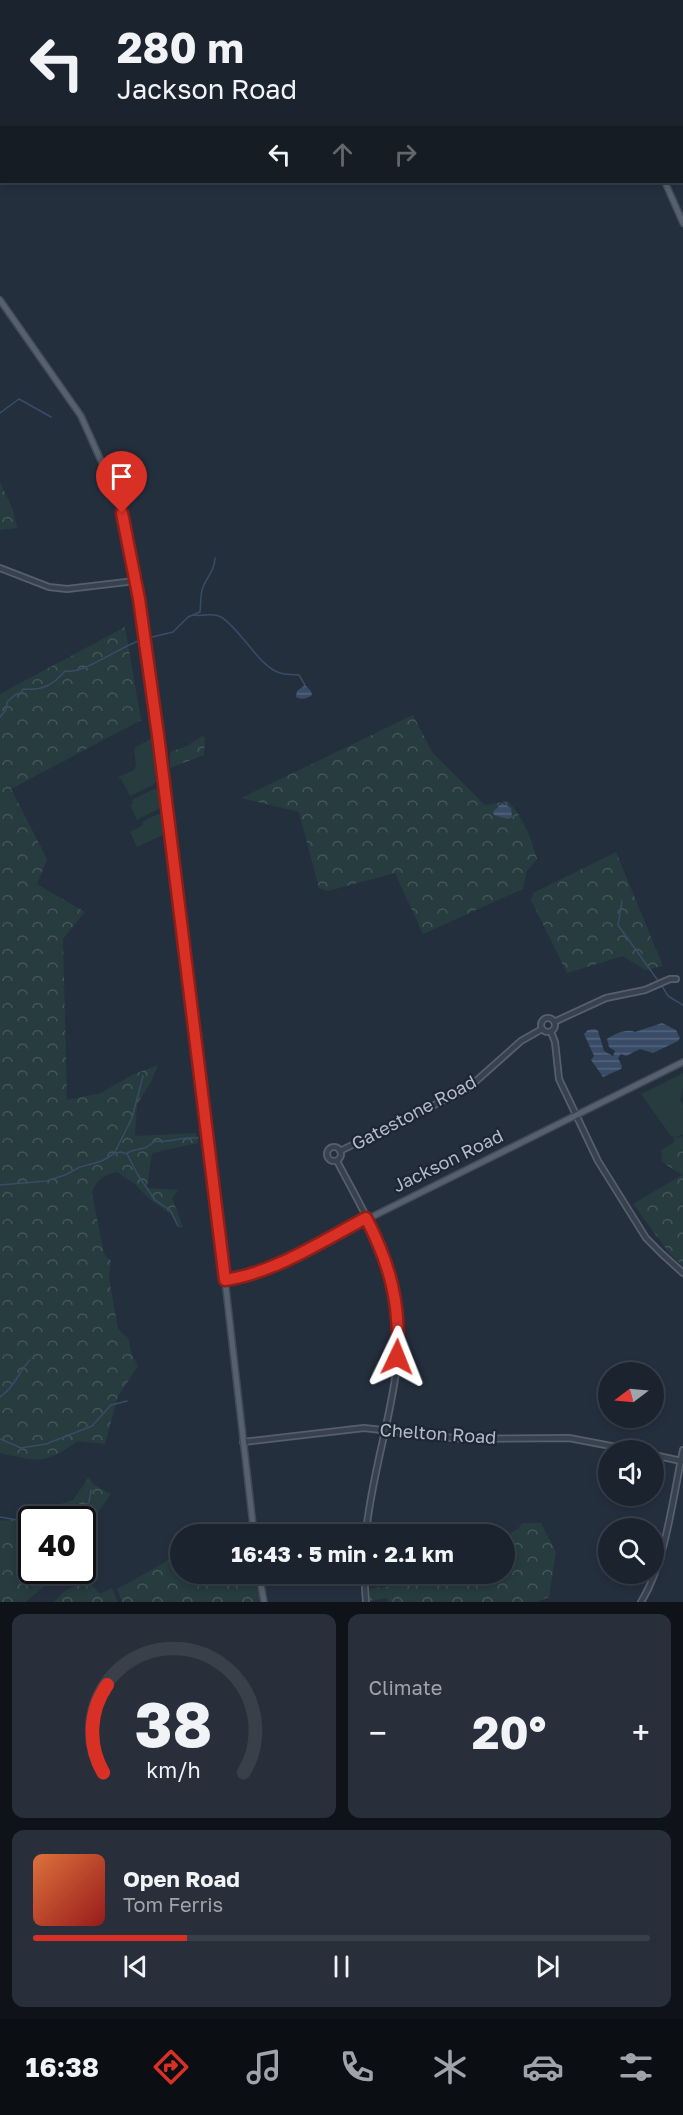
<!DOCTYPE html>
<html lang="en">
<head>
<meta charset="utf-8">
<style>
  :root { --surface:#1b232e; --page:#282f3a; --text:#f1f3f6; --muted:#a0a4aa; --line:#39404a; --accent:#d93025 }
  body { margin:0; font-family:"Golos Text",sans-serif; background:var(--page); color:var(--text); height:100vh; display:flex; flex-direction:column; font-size:22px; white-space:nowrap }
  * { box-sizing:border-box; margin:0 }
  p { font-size:20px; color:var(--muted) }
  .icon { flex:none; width:33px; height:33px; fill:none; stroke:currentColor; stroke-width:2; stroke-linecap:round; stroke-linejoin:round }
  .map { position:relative; height:1602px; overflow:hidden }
  .drawer { display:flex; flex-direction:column; gap:12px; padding:12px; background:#0f1319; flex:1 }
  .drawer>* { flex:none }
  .banner { position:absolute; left:0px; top:0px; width:684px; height:183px; box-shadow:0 3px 9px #0003,0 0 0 2px var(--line); background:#1b232e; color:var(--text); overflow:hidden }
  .needle { width:39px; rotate:254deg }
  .buttons { position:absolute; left:598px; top:1362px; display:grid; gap:12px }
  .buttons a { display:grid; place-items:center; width:66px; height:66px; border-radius:50%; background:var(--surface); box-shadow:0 3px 9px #0003,0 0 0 2px var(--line); font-size:30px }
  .speed { position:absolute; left:18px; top:1506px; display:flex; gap:12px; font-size:30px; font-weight:700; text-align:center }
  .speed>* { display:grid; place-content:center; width:78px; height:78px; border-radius:50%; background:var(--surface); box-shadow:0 3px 9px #0003,0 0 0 2px var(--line); line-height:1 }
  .speed .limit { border:3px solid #111; border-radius:9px; background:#fff; color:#111 }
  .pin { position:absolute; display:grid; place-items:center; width:51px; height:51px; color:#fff; margin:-62px -26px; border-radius:50% 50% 50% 0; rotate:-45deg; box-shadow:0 0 6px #0007 }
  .pin .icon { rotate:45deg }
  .me { position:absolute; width:66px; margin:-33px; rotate:2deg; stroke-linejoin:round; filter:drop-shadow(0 0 4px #0008) }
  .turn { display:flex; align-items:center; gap:21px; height:126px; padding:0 18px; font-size:27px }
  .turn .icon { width:78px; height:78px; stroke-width:2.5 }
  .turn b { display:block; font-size:42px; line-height:51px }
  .lanes { display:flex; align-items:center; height:57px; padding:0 18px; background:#0003; justify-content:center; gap:30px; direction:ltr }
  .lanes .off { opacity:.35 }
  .big { font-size:45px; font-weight:700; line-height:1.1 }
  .drawer .card { flex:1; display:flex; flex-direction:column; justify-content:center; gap:9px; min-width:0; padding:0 21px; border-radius:12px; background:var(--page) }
  .drawer .dial { align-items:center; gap:0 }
  .dial svg { height:156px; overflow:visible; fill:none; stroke:var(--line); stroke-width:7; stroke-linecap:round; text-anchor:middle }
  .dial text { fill:var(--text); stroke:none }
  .song { display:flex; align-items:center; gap:18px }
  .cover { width:72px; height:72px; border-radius:9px; background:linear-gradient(135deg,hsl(20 70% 55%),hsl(0 70% 35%)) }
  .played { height:6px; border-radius:3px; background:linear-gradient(90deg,var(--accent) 25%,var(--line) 25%) }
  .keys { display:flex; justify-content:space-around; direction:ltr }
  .heat { display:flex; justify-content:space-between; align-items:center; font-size:33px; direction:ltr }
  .drawer .tiles { flex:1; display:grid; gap:12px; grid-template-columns:1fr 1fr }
  .card:last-child { grid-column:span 2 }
  .trip { position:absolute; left:170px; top:1524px; width:345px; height:60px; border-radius:30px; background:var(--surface); box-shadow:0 3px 9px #0003,0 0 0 2px var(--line); font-weight:700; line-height:60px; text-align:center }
  .dock { display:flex; height:96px; justify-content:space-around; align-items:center; background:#0b0e12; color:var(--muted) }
  .dock .icon { width:42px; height:42px }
  .dock .on { color:var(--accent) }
  .dock b { font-size:27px; color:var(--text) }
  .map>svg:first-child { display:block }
  .grass { fill:#263c3f }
  .forest { fill:url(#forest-crowns) }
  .water { fill:url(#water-rules) }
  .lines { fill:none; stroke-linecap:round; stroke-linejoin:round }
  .stream { stroke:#394c67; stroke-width:1.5 }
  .minor-casing { stroke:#565f6c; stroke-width:8 }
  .major-casing { stroke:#414a57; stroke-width:8 }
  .minor { stroke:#38414e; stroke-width:4.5 }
  .major { stroke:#56606e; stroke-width:5 }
  .route-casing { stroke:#8d1f18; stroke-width:15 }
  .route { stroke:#d93025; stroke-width:10 }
  .labels { text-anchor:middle; stroke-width:4.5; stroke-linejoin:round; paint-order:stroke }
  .street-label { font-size:18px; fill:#b4bcc9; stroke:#1d2633 }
</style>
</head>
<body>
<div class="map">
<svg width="683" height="1602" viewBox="0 0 683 1602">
  <defs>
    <pattern id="forest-crowns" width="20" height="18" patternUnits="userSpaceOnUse" patternTransform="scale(1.5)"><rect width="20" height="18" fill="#263c3f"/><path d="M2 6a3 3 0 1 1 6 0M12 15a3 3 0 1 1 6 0" fill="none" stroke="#435659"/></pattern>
    <pattern id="water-rules" width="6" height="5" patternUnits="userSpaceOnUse" patternTransform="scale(1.5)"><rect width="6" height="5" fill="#394c67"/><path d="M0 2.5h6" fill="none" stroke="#53647b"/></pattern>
  </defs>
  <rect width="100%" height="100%" fill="#242f3e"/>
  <g class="grass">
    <path d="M150,739H153L157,781L153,785L130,796L121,779L117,778L134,770L136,765L134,750L136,747Z"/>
    <path d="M154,789L159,790L161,803L160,808L137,820L130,805L133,804L132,800Z"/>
    <path d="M158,814L162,815L165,834L137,847L130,832L143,825L142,822Z"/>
    <path d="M683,1073V1088L680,1100L683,1106V1135L682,1134L678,1137L671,1136L641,1094Z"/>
  </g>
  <g class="forest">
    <path d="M239,0H373L374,1L239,2Z"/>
    <path d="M0,482L13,510L17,528L0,530Z"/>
    <path d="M125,627L141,720L11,789L47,859L37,884L85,912L63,939L67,1100L101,1093L132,1075L158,1065L151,1082L137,1104L135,1136L196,1133L198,1143L152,1153L147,1188L178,1190L172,1198L183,1227L179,1228L172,1215L148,1198L136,1185L117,1172C104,1175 96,1180 92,1193L104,1254L111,1261L109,1278L118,1329L128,1338L132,1355L138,1366L118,1396L105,1444L78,1441C43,1465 40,1462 0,1453V694Z"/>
    <path d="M413,715L432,752L485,805L508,801C522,815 532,840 537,859L527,871L523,889L423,934L395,873L328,891L319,888L299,812L241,798Z"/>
    <path d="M202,736L205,738L204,755L170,768V752L187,746Z"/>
    <path d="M616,852L663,966L645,970L623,956L567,973L531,900L533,893Z"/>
    <path d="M681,1136L683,1139V1266L670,1254L633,1204L682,1175L662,1162L661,1150L675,1142L673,1137L678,1138Z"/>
    <path d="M89,1477L93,1484L111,1494L83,1533L82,1520H32V1570L64,1571L25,1602H0V1521L12,1520L73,1500Z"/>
    <path d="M522,1523H541L556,1552L549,1597L536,1602H388L387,1598L370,1601V1588L387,1587L388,1580H403L417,1574H504V1551H512L510,1533L518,1529Z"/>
    <path d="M180,1554V1574H255L260,1602H122L117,1589Z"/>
    <path d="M87,1580L100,1594L112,1588L118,1602H54L66,1590Z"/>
  </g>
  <g class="water">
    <path d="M305,685L311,691L312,695C307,699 301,700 296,697L297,691Z"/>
    <path d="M502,803L511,808L512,817L508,819L494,815L493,812Z"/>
    <path d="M662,1023L676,1030L680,1038L678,1041L653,1053L640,1049L626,1056L621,1054L618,1058L622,1066L621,1069L603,1077L591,1060L594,1056L584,1034L588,1030L595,1029L598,1031L604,1051L613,1056L615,1051L609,1047L607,1039C614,1034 627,1028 635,1032Z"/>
  </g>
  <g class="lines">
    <g class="stream">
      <path d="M97,2L99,0"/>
      <path d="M0,413L19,399L51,417"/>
      <path d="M193,615C203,617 212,612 221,617C241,629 258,666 280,673C286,675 293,674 299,675L305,685"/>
      <path d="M148,638L173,632L188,617L200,612C201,603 200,595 203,587C208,575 214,572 215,558"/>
      <path d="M0,717L6,710L7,702L15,695L21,693L23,689C42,691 53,685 65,671C83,675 121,646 141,640"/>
      <path d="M622,901L618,925L659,982"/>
      <path d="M662,986L668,996L683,1005"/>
      <path d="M115,1152L132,1118L143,1076"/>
      <path d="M127,1153C138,1146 142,1153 155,1141C170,1143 184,1136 198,1138"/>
      <path d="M0,1185L46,1181L65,1175L80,1167L102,1161L115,1153L121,1152L127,1154L138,1175L155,1200L170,1210L178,1226"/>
      <path d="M0,1397C14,1388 19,1371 30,1360"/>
      <path d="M0,1439L21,1448L46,1444L92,1426L111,1405L127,1401"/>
      <path d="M0,1517L23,1521L54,1513H75L81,1511L89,1502L91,1490"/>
    </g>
    <g class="minor-casing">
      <g id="minor">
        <path d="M2,2L6,0"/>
        <path d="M0,568L49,587L67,589L135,581"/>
        <circle cx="548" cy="1025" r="7"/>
        <path d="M554,1022L606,998L645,990L670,979H676"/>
        <path d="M551,1032L555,1042L559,1079L598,1161L646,1238L662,1254L683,1273"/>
        <circle cx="334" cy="1154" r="7"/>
        <path d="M340,1151L467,1089L521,1041L542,1029"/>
        <path d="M337,1161C361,1207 391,1255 397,1308C406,1382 372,1461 366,1534"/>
        <path d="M243,1442L364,1428L462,1439L569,1438L632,1450"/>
        <path d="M654,1455L681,1461"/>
        <path d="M364,1574L366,1602"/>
        <path d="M641,1602C666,1562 673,1496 683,1450"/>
      </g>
    </g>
    <g class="major-casing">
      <g id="major">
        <path d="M588,0L589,2"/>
        <path d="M665,182L683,223"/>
        <path d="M0,300L81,416L119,501L129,542L158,735L225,1280L254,1534"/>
        <path d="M225,1280L241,1278L263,1271L683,1062"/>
        <path d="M259,1574L264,1602"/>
      </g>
    </g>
    <use href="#minor" class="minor"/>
    <use href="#major" class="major"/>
  </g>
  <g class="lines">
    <g class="route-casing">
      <path id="route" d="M122,513L139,599L158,735L225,1280C274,1273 322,1241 366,1218C390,1264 401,1305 397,1357"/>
    </g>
    <use href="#route" class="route"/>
  </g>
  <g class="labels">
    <g class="street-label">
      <text transform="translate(414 1113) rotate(-28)" y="6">Gatestone Road</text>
      <text transform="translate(448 1161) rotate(-26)" y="6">Jackson Road</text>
      <text transform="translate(438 1434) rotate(4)" y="6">Chelton Road</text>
    </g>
  </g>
</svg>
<div class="buttons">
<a><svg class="needle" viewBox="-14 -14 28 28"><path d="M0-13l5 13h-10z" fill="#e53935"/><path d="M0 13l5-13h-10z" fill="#a0a4aa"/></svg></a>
<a><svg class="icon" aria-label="sound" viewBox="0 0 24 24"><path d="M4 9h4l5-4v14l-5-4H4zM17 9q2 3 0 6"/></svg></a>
<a><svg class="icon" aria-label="search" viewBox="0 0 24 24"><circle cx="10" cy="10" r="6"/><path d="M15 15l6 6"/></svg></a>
</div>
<div class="speed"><div class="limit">40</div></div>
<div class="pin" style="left:122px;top:513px;background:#d93025"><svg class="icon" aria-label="arrive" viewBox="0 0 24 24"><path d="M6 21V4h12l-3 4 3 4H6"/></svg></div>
<svg class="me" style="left:397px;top:1357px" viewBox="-20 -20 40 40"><path d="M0-17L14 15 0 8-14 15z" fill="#d93025" stroke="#fff" stroke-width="4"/></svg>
<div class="trip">16:43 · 5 min · 2.1 km</div>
<div class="banner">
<div class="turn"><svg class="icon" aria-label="left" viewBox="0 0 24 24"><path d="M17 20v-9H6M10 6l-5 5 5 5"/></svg><div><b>280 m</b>Jackson Road</div></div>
<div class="lanes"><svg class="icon" aria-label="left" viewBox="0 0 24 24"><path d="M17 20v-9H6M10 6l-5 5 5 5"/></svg><svg class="icon off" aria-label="ahead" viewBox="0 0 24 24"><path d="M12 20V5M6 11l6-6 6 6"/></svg><svg class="icon off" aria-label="right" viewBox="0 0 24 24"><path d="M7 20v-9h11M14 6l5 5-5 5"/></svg></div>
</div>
</div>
<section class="drawer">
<div class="tiles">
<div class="card dial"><svg viewBox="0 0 100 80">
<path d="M14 69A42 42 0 1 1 86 69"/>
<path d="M14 69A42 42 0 0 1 16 24" stroke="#d93025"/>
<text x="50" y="56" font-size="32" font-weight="700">38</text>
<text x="50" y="72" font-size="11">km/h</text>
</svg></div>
<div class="card"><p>Climate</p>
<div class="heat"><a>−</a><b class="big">20°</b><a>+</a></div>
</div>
<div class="card">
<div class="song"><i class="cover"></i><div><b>Open Road</b><p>Tom Ferris</p></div></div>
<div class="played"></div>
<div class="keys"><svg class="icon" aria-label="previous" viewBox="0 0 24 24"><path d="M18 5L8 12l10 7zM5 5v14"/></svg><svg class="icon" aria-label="pause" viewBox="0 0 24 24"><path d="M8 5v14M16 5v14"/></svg><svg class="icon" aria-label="next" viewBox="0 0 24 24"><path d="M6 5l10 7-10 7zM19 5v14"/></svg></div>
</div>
</div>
</section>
<nav class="dock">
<b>16:38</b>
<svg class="icon on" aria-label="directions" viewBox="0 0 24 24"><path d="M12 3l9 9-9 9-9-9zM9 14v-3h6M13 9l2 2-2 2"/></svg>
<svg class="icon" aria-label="music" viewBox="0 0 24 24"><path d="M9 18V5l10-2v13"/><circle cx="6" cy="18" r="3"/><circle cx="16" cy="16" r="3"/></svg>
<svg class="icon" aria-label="phone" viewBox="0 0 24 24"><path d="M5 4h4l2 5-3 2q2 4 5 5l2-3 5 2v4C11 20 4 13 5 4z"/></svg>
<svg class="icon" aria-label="climate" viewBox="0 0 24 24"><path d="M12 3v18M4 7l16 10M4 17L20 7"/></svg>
<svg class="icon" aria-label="car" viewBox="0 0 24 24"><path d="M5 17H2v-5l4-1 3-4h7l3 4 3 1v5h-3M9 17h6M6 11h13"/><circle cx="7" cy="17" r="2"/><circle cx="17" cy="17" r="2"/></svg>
<svg class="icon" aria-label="filters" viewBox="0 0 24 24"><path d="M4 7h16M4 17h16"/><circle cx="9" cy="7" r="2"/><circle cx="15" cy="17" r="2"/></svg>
</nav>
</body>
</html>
